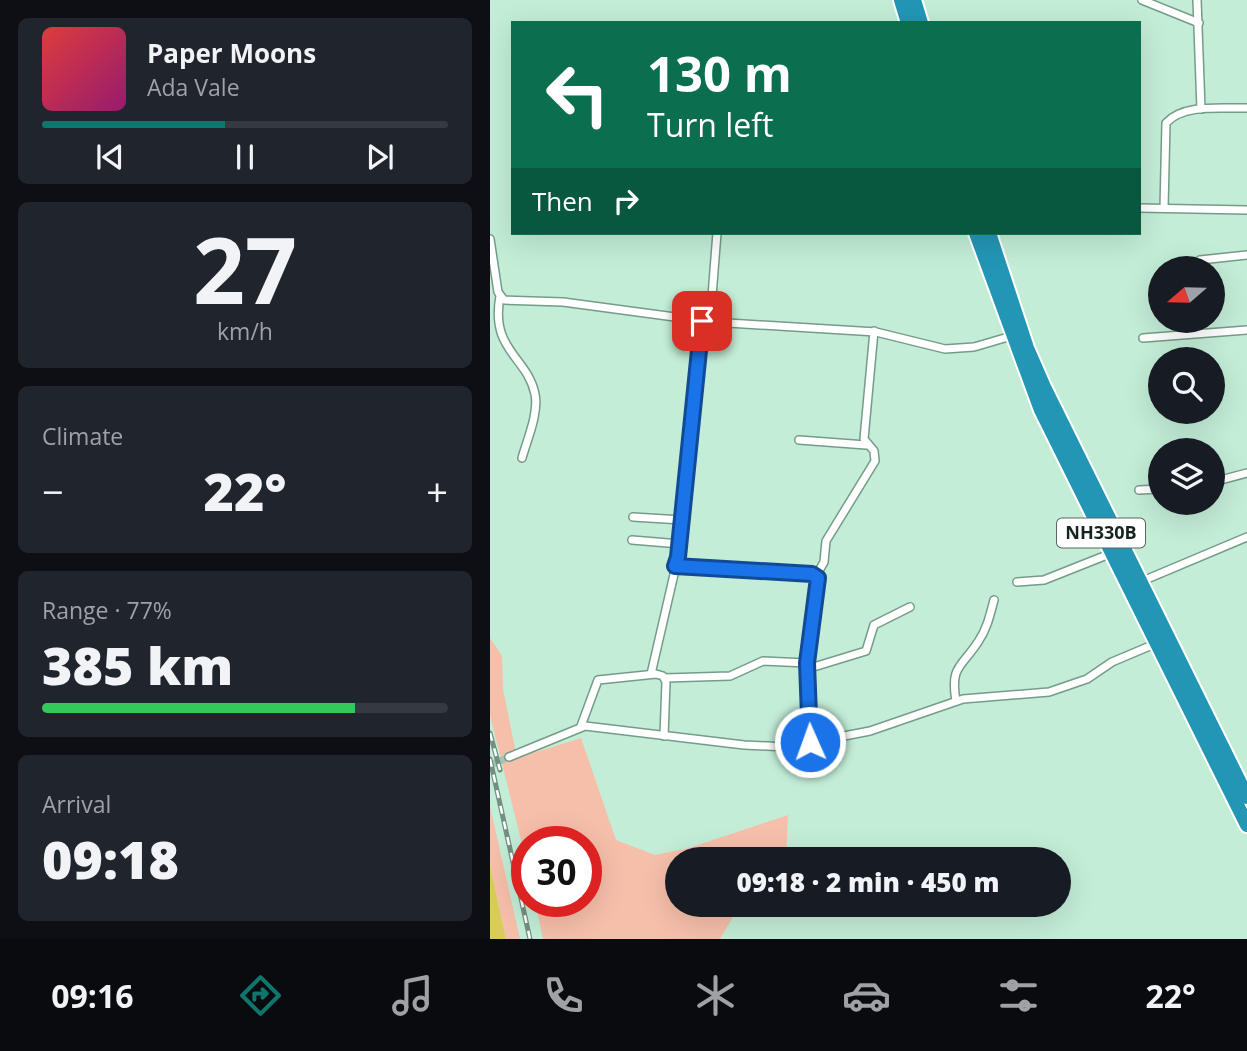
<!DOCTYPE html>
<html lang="en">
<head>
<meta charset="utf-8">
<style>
  :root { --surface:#171b24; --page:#20242c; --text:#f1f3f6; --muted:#9ea1a6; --line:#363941; --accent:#0f766e }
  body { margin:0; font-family:"Open Sans",sans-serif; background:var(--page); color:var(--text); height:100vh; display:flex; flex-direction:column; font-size:26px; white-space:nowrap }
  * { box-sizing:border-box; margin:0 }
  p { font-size:23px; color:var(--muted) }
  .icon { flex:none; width:38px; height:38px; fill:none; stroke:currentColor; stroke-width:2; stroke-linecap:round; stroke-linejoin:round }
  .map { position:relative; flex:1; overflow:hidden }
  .sheet { display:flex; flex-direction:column; gap:18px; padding:18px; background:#0d0f14; width:490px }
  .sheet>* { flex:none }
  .banner { position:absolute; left:21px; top:21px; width:630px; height:214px; border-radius:0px; box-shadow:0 7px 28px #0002; background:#0b6e4f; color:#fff; overflow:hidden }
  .needle { width:46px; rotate:250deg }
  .tools { position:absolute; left:658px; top:256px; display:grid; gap:14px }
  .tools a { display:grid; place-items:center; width:77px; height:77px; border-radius:50%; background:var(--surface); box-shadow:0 7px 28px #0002; font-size:35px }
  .speed { position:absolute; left:21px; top:826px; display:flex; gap:14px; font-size:35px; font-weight:700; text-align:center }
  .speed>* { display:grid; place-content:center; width:91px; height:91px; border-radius:50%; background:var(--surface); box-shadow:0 7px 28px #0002; line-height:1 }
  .speed .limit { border:10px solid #d22; background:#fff; color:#111 }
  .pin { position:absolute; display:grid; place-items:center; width:60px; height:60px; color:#fff; margin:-30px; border-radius:14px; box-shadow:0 4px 10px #0006 }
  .me { position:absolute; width:77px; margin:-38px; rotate:358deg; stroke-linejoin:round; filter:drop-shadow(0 0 5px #0008) }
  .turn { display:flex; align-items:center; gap:24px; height:147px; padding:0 21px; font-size:32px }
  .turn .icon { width:91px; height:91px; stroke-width:2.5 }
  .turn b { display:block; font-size:49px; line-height:60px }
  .then { display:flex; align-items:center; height:66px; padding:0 21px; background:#0003; gap:14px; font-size:26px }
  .big { font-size:52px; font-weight:800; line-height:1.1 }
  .sheet .card { flex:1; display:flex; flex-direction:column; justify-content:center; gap:10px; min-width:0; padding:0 24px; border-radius:10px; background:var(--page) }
  .sheet .dial { align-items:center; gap:0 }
  .dial b { font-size:91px; line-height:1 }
  .song { display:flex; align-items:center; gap:21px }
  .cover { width:84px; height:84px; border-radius:10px; background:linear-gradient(135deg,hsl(0 70% 55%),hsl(320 70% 35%)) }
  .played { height:7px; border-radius:4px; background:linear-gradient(90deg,var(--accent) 45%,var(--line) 45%) }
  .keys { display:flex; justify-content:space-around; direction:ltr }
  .heat { display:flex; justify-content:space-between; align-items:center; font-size:38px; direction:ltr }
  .charge { height:10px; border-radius:5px; background:linear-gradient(90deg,#34c759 77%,var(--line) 0) }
  .trip { position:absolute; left:175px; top:847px; width:406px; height:70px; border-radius:35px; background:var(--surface); box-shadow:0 7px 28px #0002; font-weight:800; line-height:70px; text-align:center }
  .tabs { display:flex; height:112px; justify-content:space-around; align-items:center; background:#090b0e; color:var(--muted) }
  .tabs .icon { width:49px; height:49px }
  .tabs .active { color:var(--accent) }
  .tabs b { font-size:32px; color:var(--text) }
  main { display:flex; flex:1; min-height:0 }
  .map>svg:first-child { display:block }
  .green { fill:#f6bfaa }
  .water { fill:#dacc5b }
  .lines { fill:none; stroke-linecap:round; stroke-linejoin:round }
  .street-tunnel { stroke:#a0c5b2; stroke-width:7; stroke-dasharray:7 3.5; stroke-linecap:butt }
  .street-casing { stroke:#759c88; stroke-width:10 }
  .highway-casing { stroke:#fff; stroke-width:18 }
  .street { stroke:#fff; stroke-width:7 }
  .highway { stroke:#2396b6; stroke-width:14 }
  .rail-casing { stroke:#729080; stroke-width:5 }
  .rail { stroke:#fff; stroke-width:2.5; stroke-dasharray:8; stroke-linecap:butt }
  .route-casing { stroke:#114b97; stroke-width:18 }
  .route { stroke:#1a73e8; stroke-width:12 }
  .labels { text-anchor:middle; stroke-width:5; stroke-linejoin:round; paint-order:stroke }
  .shield { fill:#fff; stroke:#5b6661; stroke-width:2 }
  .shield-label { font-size:18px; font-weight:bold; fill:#15251d }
</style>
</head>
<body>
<main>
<section class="sheet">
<div class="card">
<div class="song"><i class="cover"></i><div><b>Paper Moons</b><p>Ada Vale</p></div></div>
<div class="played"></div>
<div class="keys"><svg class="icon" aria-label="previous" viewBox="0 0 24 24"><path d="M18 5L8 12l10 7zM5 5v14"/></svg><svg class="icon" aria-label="pause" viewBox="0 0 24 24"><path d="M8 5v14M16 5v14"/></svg><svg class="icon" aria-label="next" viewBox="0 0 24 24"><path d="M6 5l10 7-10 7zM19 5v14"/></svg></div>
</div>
<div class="card dial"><b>27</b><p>km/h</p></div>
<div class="card"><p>Climate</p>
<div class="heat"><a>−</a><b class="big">22°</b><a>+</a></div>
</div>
<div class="card"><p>Range · 77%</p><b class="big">385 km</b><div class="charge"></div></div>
<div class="card"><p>Arrival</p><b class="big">09:18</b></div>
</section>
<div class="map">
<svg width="757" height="939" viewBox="0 0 757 939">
  <rect width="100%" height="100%" fill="#c3edd7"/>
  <g class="green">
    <path d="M0,638L12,656L13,689L27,758L91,738L126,840L165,855L199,848L298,815L296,859H187V905H250L230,939H53L45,901H96V842H37V864L0,715Z"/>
    <path d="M0,806L30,939H16L0,866Z"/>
  </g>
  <path class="water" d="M0,866L16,939H0Z"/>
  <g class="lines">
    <path class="street-tunnel" d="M0,765L19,757"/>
    <g class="street-casing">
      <g id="street">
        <path d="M652,0L709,23"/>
        <path d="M707,0L711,109"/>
        <path d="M649,208L757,210"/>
        <path d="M674,208L676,123C694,103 733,109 757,108"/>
        <path d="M0,239L8,292L14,300L73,302L222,322L386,332L455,349L484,347L525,335"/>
        <path d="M710,260L757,255"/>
        <path d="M10,296C0,351 37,356 45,394C49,413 37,440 32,458"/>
        <path d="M220,321L227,233"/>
        <path d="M653,338L757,330"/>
        <path d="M309,440L376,445"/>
        <path d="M723,482L757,473"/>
        <path d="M649,490L670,489"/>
        <path d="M143,517L192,520"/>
        <path d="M142,540L190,544"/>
        <path d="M185,566L322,574L328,578L317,663L320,742"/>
        <path d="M326,576L334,562L336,541L385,461L384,451L374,439L384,331"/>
        <path d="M527,582L554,580L622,553"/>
        <path d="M650,582L757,537"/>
        <path d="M317,669L376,651L384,625L420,607"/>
        <path d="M161,674L188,557L212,321"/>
        <path d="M175,678L240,676L273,661L317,663"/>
        <path d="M466,701C460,666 471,668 488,642C497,629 500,615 504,600"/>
        <path d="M91,726L108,680L166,674L173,676L176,682L174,736"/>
        <path d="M19,757L95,726L254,745L297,747L380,731L473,699L559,692L597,679L622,662L667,643"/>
      </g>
    </g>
    <g class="highway-casing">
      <g id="highway">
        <path d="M411,0L418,23"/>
        <path d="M424,0L431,23"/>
        <path d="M486,233L551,410L757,825"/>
        <path d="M499,233L537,348L554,387L757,797"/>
      </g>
    </g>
    <use href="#street" class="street"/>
    <use href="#highway" class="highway"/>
    <g class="rail-casing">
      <g id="rail">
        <path d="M0,733L10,770"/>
        <path d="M0,759L40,939"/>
      </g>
    </g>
    <use href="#rail" class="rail"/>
  </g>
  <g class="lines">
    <g class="route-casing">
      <path id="route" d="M212,321L188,557L185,566L322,574L328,578L317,663L320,742"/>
    </g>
    <use href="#route" class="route"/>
  </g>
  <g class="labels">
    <rect class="shield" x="567" y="518.5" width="88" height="29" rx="5"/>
    <g class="shield-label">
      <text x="611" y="539">NH330B</text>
    </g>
  </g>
</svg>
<div class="tools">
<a><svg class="needle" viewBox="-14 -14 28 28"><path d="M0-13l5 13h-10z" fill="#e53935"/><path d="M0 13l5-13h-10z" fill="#9ea1a6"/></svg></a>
<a><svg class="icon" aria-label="search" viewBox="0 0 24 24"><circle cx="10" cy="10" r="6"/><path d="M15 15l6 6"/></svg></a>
<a><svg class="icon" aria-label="layers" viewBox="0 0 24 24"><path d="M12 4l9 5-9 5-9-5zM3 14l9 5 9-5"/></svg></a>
</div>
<div class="speed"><div class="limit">30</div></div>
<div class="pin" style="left:212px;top:321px;background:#d93025"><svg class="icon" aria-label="arrive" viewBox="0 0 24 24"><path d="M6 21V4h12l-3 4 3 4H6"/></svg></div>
<svg class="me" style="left:320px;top:742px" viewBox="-20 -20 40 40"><circle r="17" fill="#1a73e8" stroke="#fff" stroke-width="3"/><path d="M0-11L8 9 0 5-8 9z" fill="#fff"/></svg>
<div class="trip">09:18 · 2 min · 450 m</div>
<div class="banner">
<div class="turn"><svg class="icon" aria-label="left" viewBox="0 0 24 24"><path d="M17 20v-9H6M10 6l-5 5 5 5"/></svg><div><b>130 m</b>Turn left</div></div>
<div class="then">Then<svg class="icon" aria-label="right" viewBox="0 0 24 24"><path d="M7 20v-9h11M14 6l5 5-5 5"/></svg></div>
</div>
</div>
</main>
<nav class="tabs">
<b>09:16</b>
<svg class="icon active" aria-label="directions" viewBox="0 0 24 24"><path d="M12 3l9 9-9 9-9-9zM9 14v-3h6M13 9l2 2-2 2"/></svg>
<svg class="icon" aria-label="music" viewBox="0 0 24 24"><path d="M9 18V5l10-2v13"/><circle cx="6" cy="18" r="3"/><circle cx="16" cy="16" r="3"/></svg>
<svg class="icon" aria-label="phone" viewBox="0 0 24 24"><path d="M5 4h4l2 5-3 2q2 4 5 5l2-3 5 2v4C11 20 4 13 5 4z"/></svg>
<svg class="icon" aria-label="climate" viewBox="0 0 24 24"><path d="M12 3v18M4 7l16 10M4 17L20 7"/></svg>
<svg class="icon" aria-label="car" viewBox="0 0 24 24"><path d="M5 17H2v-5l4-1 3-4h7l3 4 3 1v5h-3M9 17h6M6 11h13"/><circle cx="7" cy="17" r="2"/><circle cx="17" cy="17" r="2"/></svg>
<svg class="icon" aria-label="filters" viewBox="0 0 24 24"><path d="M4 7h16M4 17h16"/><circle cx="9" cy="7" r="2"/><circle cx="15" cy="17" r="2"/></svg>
<b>22°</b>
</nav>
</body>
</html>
